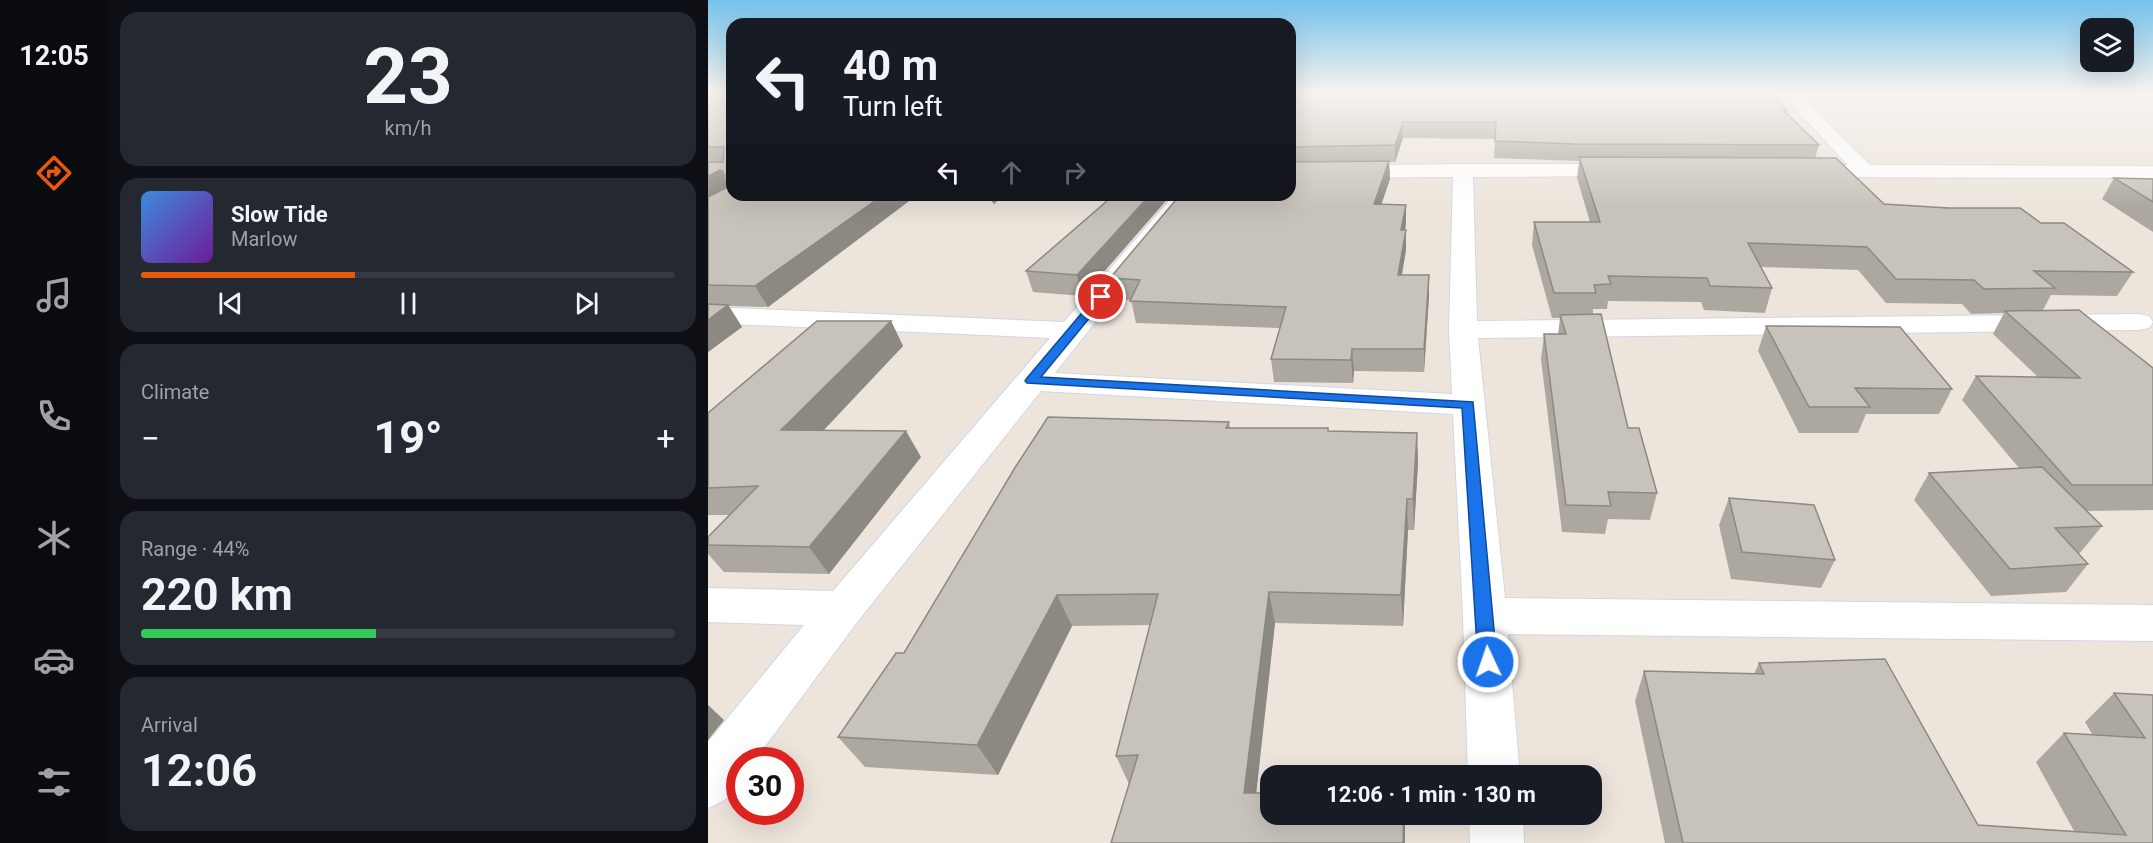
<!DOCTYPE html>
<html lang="en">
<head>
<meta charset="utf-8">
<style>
  :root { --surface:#171b24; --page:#242831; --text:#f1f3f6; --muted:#9ea1a6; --line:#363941; --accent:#ea580c }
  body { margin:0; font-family:Roboto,sans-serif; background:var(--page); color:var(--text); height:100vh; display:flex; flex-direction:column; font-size:22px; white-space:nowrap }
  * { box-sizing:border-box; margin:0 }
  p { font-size:20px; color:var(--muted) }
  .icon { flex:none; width:33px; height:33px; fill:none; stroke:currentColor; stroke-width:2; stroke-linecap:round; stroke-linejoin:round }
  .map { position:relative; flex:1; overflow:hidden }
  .details { display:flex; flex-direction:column; gap:12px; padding:12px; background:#0d0f14; width:600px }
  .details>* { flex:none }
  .top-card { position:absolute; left:18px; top:18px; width:570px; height:183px; border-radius:18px; box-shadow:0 6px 24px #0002; background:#171b24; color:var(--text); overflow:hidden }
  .fabs { position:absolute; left:1372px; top:18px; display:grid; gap:12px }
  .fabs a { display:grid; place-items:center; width:54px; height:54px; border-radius:12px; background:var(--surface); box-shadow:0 6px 24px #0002; font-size:30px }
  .speed { position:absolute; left:18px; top:747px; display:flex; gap:12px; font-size:30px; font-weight:700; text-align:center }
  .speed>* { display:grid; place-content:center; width:78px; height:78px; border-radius:50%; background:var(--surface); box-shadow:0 6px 24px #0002; line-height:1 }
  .speed .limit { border:9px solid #d22; background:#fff; color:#111 }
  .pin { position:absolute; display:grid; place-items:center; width:51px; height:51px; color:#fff; margin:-26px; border:3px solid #fff; border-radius:50%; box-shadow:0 2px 6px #0007 }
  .me { position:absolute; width:66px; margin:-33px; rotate:357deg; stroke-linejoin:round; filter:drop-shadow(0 0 4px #0008) }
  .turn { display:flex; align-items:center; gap:21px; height:126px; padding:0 18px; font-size:27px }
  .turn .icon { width:78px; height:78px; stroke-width:2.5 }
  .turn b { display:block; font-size:42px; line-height:51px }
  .lanes { display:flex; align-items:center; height:57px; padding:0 18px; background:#0003; justify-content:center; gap:30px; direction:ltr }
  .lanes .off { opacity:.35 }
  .big { font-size:45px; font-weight:700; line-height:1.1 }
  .details .widget { flex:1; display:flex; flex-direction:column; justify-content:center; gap:9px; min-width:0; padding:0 21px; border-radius:18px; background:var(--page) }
  .details .dial { align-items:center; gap:0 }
  .dial b { font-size:78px; line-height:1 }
  .song { display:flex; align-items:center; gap:18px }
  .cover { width:72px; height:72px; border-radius:9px; background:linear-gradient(135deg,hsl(210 70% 55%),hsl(280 70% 35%)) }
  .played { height:6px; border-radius:3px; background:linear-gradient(90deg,var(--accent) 40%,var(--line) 40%) }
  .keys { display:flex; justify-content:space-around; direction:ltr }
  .heat { display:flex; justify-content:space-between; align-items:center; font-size:33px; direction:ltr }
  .charge { height:9px; border-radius:4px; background:linear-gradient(90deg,#34c759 44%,var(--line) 0) }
  .trip { position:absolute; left:552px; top:765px; width:342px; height:60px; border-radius:18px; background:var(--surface); box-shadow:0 6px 24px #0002; font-weight:700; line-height:60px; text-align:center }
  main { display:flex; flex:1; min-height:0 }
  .tabs { display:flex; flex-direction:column; width:108px; justify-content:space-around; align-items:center; background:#090b0e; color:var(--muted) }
  .tabs .icon { width:42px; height:42px }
  .tabs .active { color:var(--accent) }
  .tabs b { font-size:27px; color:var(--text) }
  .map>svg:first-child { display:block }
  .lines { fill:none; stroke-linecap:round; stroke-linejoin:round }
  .minor-casing { stroke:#d1d6e4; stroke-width:2 }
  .minor { fill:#fff; fill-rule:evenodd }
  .wall { fill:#aca8a0 }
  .shaded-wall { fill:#8c8882 }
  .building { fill:#c8c3ba; stroke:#8c8882; stroke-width:1.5 }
  .route { fill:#1a73e8; stroke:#114b97; stroke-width:1.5 }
</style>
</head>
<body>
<main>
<nav class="tabs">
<b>12:05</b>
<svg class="icon active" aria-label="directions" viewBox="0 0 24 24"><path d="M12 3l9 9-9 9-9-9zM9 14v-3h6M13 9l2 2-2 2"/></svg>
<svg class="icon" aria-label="music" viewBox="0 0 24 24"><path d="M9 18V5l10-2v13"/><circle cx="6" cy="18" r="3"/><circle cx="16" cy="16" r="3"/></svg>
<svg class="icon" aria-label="phone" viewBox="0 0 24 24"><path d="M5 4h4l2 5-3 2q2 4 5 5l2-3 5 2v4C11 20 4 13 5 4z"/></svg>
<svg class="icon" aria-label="climate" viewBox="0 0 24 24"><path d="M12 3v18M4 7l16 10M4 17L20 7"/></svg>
<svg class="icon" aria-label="car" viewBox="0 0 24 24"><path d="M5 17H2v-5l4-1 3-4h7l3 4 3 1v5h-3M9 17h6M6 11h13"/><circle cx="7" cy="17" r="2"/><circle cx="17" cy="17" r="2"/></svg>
<svg class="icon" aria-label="filters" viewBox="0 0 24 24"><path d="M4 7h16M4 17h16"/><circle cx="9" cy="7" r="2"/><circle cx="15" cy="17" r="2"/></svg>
</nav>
<section class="details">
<div class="widget dial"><b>23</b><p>km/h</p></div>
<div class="widget">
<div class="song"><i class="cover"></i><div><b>Slow Tide</b><p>Marlow</p></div></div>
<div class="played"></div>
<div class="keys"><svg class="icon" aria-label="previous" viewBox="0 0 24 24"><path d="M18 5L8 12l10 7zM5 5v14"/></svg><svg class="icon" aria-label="pause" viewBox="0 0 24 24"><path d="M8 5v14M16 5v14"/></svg><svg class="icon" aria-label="next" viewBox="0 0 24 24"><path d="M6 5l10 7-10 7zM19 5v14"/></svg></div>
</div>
<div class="widget"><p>Climate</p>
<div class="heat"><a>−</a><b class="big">19°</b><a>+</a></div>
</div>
<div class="widget"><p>Range · 44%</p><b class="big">220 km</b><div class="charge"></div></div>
<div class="widget"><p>Arrival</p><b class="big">12:06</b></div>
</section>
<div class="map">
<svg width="1445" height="843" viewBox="0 0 1445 843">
  <rect width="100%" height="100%" fill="#ede5dc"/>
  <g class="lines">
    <g class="minor-casing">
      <g id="minor">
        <path d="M1071,91H1088L1162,165L1445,166V178L1096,177L1089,175L1086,171L1089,167L1140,165Z"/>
        <path d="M755,164H915L922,166L925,170L922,174L915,176L765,177L769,321L1431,314L1441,316L1445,322L1441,328L1431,330L770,338L797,598L1445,605V641L800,634L812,776H760L755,616L745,414L333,391L150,621L47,760H32C32,789 26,797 0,808V742L96,625L0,622V588L125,591L342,338L0,323V307L356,322L466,195H488L347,373L744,394L741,330L745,177L582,178V166Z"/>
        <path d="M761,814H815L816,843H762Z"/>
      </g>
    </g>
    <use href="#minor" class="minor"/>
  </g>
  <g class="wall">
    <path d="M0,91H24V195H209L60,307L21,306L34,327L0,352Z"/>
    <path d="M582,91L1079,110L1078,114L1111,145L1107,158L1176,204L1333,223L1425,272L1409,296L1343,295L1335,310L1445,368V510L1378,511L1394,526L1372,553H1370L1380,564L1358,592L1283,596L1206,500L1221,473L1311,468L1254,400L1268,376L1330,377L1285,334L1296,313L1263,314L1254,304L1178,303L1150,270L1053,267L1064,288L1057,313L996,310L993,302L900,301L899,309H885V314L920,428L949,493L942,520L900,519L897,534L854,532L833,359L836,334H850L852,318H844L824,245L826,222H882L869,178L871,161L786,158L787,139L695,138L687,162H681L682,179L673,204L698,205V224L697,230L698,250L694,275H721V296L716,372L646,371L645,383L566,382L563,359L572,328L428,323L423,300L408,299L402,278L582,195Z"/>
    <path d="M1406,178L1445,179V232L1394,199Z"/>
    <path d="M278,195H295L286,204Z"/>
    <path d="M406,195L375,296L325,292L318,271Z"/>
    <path d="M183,321L195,346L116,430L213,457L121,574L16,572L0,554V537L22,515H0V413Z"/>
    <path d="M1058,326L1244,389L1231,414H1158L1150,433H1091L1050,351Z"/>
    <path d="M340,417L521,422L522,428H620V431L709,433L710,463L706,530H700L695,626L567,623L548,793H562V814H697V843H403L421,784L408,756L442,625L364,626L290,775L157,767L130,737L188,653H196L308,466Z"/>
    <path d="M1021,498L1127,560L1113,588L1023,579L1011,525Z"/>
    <path d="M1051,663L1270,825L1366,831L1328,762L1356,733L1384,734L1377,722L1406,693L1445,695V843H957L927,701L936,671L1046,674Z"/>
  </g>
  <g class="shaded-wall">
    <path d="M695,122V138L687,162V145Z"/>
    <path d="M681,161L682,179L667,223L666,204Z"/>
    <path d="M12,170L23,188L0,200V176Z"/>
    <path d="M175,195H209L60,307L47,286Z"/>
    <path d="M282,195H295L286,204Z"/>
    <path d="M442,195H463L375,296L369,275Z"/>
    <path d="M698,205V224L693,250V230Z"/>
    <path d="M698,230V250L690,296V275Z"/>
    <path d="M721,275V296L716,372V349Z"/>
    <path d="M20,305L34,327L0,352V320Z"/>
    <path d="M183,321L195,346L91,456L73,430Z"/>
    <path d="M644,349L646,371L645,383L643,360Z"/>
    <path d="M198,431L213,457L121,574L101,547Z"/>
    <path d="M709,433L710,463L706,530L705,499Z"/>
    <path d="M699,499L700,530L695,626L693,595Z"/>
    <path d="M561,592L567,623L545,822L536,793Z"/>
    <path d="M349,595L364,626L290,775L269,745Z"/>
    <path d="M0,705L16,720L0,740Z"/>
    <path d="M696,814H697V843H695Z"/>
  </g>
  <g class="building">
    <path d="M0,91H24V175H16L15,171L12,170L0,176V162H15L16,147H0Z"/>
    <path d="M582,91H1060L1079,110L1074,109L1111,145L866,144L787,141L788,122H695L687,145L582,147Z"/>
    <path d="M871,157L1128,158L1176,204L1240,208H1312L1333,223H1356L1425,272L1326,271L1347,288L1276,289L1266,280L1188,279L1159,247L1040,243L1064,288L1002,286L999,278L900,276L903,284L886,285L888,293H846L826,222H892Z"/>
    <path d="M681,161L666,204L698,205L693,230H698L690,275H721L716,349H644L643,360L563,359L578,307L422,301L432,280L402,278L472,195H582V162Z"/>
    <path d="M1406,178L1445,179V202Z"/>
    <path d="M24,184V195H175L47,286L0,285V197L22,186Z"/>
    <path d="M406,195H442L369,275L318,271Z"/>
    <path d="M0,304L20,305L0,320Z"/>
    <path d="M1371,310L1445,368V485H1364L1268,376L1372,378L1297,311Z"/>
    <path d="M893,314L920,428H931L949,493L900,492L903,506L858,505L836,334H858L852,315Z"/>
    <path d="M109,321H183L73,430L198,431L101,547L0,545V537L50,486L0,488V413Z"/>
    <path d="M1058,326L1192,327L1244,389L1147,388L1162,407H1101Z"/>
    <path d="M340,417L521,422L518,428H620V431L709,433L705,499H699L693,595L561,592L536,793H562V814H696L695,843H403L430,755L408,756L450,594L349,595L269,745L130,737L188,653H196L308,466Z"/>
    <path d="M1334,467L1394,526L1347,528L1380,564L1302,569L1221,473Z"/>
    <path d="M1021,498L1106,505L1127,560L1034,552Z"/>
    <path d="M1177,659L1270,825L1418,835L1356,733L1437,738L1406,693L1445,695V843H975L936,671L1056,674L1051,663Z"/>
  </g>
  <linearGradient id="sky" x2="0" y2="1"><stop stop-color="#75c2ed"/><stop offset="0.44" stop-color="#f7f3ef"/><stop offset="1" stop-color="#f7f3ef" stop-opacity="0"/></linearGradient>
  <rect width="1445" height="209" fill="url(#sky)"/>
  <path class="route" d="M393,294L397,295V299L333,377L765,402L789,662L786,667L780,670L773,667L770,662L754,408L319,383L317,381L319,378L389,295Z"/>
</svg>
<div class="fabs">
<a><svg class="icon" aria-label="layers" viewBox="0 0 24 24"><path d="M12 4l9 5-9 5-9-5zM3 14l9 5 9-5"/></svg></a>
</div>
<div class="speed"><div class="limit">30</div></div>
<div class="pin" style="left:393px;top:297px;background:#d93025"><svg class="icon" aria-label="arrive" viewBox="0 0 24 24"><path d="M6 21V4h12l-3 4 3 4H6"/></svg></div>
<svg class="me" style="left:780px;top:662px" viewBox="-20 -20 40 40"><circle r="17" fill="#1a73e8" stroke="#fff" stroke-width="3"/><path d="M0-11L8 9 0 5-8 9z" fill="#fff"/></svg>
<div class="trip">12:06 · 1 min · 130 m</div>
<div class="top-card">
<div class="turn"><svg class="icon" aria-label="left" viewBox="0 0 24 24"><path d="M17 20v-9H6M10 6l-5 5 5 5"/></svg><div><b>40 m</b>Turn left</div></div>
<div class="lanes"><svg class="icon" aria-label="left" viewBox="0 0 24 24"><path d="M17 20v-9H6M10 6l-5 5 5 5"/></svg><svg class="icon off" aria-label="ahead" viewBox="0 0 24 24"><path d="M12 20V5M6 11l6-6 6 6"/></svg><svg class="icon off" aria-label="right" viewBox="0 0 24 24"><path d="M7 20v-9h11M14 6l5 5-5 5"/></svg></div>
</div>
</div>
</main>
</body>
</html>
